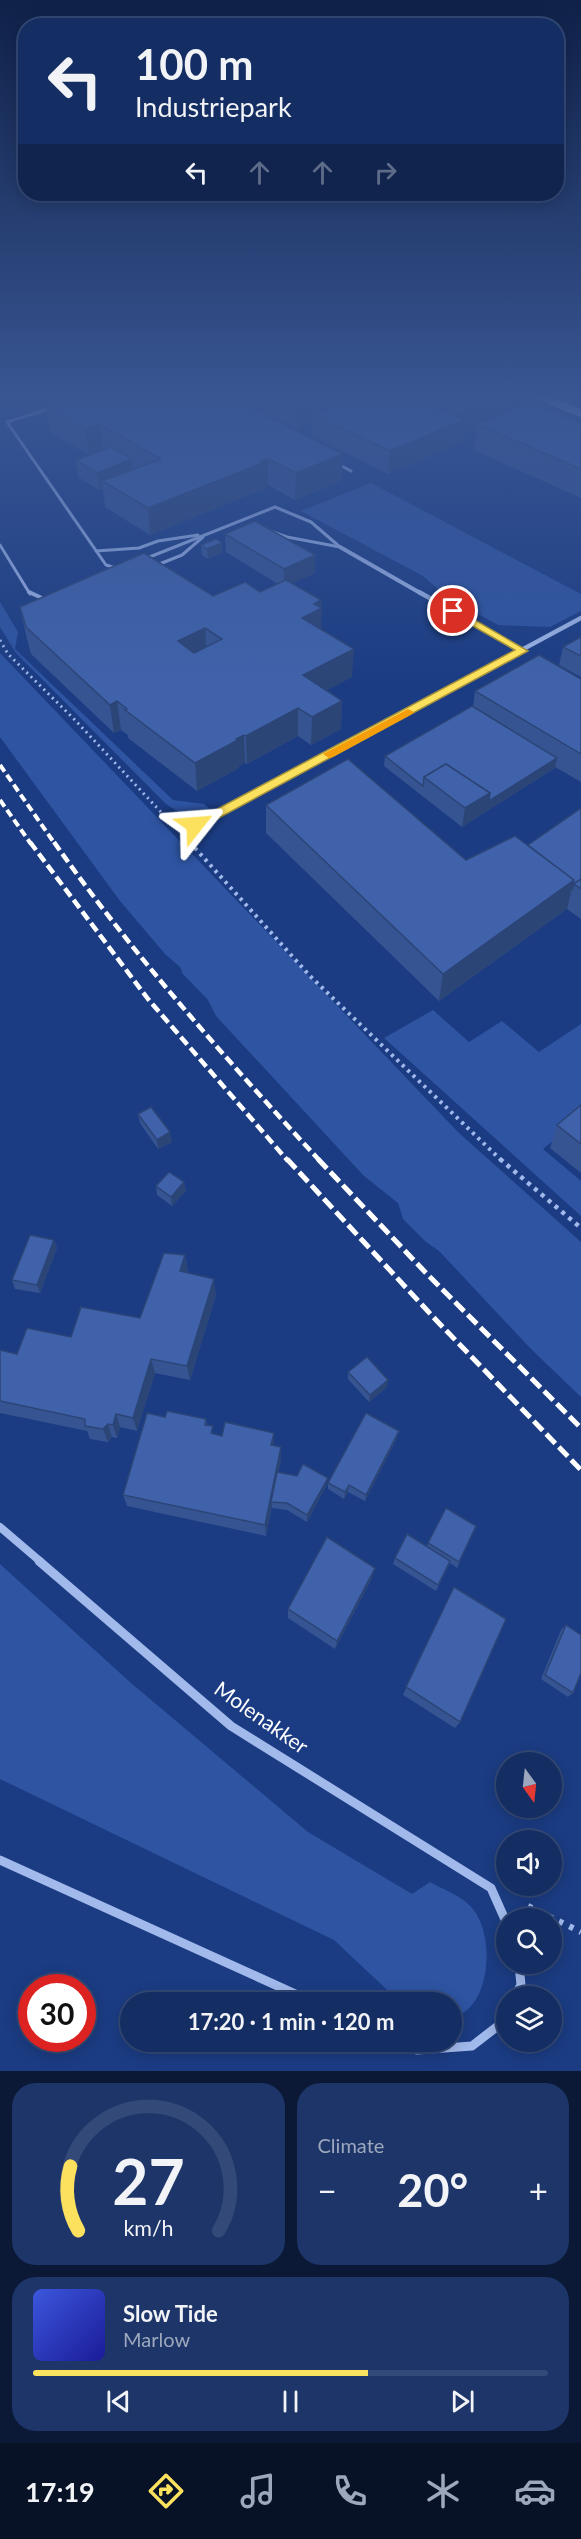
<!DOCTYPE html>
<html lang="en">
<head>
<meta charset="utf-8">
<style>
  :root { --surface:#142d62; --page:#1d3568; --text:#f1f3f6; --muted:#9da8be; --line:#334977; --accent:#fce15e }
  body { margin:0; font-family:Lato,sans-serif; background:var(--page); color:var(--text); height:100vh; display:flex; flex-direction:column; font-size:22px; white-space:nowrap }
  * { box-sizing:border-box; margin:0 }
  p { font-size:20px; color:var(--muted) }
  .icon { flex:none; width:33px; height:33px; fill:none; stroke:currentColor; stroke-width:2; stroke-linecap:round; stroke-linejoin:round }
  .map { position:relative; height:2071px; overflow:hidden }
  .side { display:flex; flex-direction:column; gap:12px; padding:12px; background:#0b1936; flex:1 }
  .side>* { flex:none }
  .hud { position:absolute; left:18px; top:18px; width:546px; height:183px; border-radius:24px; box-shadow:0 3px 15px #0003,0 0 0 2px var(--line); background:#142d62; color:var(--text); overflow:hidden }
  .needle { width:39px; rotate:165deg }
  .controls { position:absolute; left:496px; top:1752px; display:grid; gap:12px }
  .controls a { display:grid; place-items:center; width:66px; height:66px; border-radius:50%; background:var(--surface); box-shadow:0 3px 15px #0003,0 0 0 2px var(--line); font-size:30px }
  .speed { position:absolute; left:18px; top:1974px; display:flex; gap:12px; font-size:30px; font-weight:700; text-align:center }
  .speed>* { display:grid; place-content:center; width:78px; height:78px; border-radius:50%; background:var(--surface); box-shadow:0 3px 15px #0003,0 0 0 2px var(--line); line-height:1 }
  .speed .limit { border:9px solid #d22; background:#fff; color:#111 }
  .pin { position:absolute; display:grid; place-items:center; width:51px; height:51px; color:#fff; margin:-26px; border:3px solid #fff; border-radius:50%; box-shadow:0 2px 6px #0007 }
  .me { position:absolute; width:66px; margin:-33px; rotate:62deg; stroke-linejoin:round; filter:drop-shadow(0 0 4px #0008) }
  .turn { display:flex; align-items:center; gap:21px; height:126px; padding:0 18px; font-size:27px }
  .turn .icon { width:78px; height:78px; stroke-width:2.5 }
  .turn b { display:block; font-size:42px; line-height:51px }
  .lanes { display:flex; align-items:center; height:57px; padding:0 18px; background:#0003; justify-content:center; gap:30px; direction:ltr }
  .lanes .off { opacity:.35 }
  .big { font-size:45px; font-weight:700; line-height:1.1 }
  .side .widget { flex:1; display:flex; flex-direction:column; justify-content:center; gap:9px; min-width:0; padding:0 21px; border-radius:24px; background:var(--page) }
  .side .dial { align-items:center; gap:0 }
  .dial svg { height:156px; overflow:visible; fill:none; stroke:var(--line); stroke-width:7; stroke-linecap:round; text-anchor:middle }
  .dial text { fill:var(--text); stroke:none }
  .song { display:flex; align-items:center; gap:18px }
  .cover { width:72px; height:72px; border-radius:9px; background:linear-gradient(135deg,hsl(230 70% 55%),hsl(240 70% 35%)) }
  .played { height:6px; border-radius:3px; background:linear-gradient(90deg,var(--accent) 65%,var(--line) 65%) }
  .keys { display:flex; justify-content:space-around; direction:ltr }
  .heat { display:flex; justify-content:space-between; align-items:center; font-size:33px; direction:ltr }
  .side .tiles { flex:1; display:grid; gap:12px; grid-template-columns:1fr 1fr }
  .widget:last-child { grid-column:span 2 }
  .trip { position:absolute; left:120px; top:1992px; width:342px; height:60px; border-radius:30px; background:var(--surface); box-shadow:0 3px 15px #0003,0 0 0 2px var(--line); font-weight:700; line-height:60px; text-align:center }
  .menu { display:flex; height:96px; justify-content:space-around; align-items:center; background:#081227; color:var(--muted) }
  .menu .icon { width:42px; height:42px }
  .menu .active { color:var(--accent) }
  .menu b { font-size:27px; color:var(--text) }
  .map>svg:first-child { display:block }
  .green { fill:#2e54a2 }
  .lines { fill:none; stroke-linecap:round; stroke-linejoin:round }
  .path-far3 { stroke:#a1b9eb; stroke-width:3; stroke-dasharray:2 4; stroke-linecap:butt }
  .path-far2 { stroke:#a1b9eb; stroke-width:4; stroke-dasharray:3 4.5; stroke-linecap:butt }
  .path-far1 { stroke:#a1b9eb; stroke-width:4.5; stroke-dasharray:4 5; stroke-linecap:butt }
  .path { stroke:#a1b9eb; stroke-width:6; stroke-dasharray:4.5 7; stroke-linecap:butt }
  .service-far1 { stroke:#a1b9eb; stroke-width:3 }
  .service { stroke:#a1b9eb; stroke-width:4 }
  .minor-far3 { stroke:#a1b9eb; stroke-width:4 }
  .minor-far2 { stroke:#a1b9eb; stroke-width:4.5 }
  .minor-far1 { stroke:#a1b9eb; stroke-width:8 }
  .minor { stroke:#a1b9eb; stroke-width:9 }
  .secondary { stroke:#cddaf8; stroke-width:8 }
  .rail-far2 { stroke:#fff; stroke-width:4; stroke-dasharray:8 4; stroke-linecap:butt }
  .rail-far1 { stroke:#fff; stroke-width:4.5; stroke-dasharray:10 4.5; stroke-linecap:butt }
  .rail { stroke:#fff; stroke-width:5; stroke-dasharray:13 5; stroke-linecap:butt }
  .wall { fill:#365492 }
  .shaded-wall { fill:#2c4577 }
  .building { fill:#3f62aa; stroke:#2c4577; stroke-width:1.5; fill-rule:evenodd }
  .route { fill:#fce15e; stroke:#a4923d; stroke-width:1.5 }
  .slow { fill:#f59e0b }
  .labels { text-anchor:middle; stroke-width:6; stroke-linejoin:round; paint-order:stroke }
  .near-street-label { font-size:21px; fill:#fff; stroke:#1b3c83 }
</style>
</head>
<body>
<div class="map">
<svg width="581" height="2071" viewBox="0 0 581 2071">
  <rect width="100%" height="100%" fill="#1b3c83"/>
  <g class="green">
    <path d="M371,483L581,594V611L550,627L498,625L446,596L423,576L301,511Z"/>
    <path d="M0,602L18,632L15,649L173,800L204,804L212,811C194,820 181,815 165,803L16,653L0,627Z"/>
    <path d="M0,653L459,1133L581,1242V1397L531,1349L439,1251L426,1242L403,1219L398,1203L364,1176L216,1016L208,1000L182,973L181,968L165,954L120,901L0,737Z"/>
    <path d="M433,1010L469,1042L502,1021L539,1052L581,1024V1118L543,1149L581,1181V1216L384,1038Z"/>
    <path d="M0,1564L131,1683L308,1832L412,1894L430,1882C442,1889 457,1894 467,1903C493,1924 492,1983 471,2006C466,2012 457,2016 452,2020V2002H400L334,1940L0,1779Z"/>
  </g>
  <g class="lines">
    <path class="path-far3" d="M0,640L8,654L75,720L173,825"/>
    <path class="path-far2" d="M195,848L310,976L502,1161"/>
    <path class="path-far1" d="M500,1159L581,1228"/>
    <path class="path" d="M528,1906L581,1932"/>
    <g class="service-far1">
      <path d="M52,408L7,422L106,565L116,568"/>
      <path d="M338,464L351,471"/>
      <path d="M270,531L287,537L340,547"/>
      <path d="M0,545L30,594"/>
      <path d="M96,551L139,548L158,541L198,535"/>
      <path d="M147,558L275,507L311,522L340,547"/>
      <path d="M157,565L182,555L203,537"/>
    </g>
    <path class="service" d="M29,592L44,599"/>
    <path class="minor-far3" d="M340,547L422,594"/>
    <g class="minor-far2">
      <path d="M419,592L523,651"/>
      <path d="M196,825L581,618"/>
    </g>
    <path class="minor-far1" d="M0,1527L41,1562"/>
    <g class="minor">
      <path d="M39,1561L231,1726L491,1888L507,1924"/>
      <path d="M0,1860L313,2002"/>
      <path d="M515,1996L521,1985L519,1964"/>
      <path d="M398,2042L417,2050L472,2046L503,2022L507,2014"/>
    </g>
    <path class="secondary" d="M539,396L581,413"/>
    <g class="rail-far2">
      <path d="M0,765L55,844"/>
      <path d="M0,800L31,844"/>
    </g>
    <g class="rail-far1">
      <path d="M30,842L148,999L288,1161"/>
      <path d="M54,842C133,955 226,1059 320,1161"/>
    </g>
    <g class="rail">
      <path d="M287,1159L436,1320L581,1470"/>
      <path d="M318,1159L426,1273L581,1428"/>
    </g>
  </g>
  <g class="wall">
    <path d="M79,396H348V400L361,396H508L506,412L581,423V498L474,450L476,429L463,434L462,442L388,474L311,436L312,423L297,429L244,402V404L342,480L295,500L268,485L266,486V488L150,535L105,507L103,488L99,490L78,477L76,460L89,455L50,432L46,407Z"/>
    <path d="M225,534L315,573L292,583L321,608V629L352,677L327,690L342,701L341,729L311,745L298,736L247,764L245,763L239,766V768L197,791L128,738V735L121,730L114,733L31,654L26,635L20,607L213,596L260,592L278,584L226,552Z"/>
    <path d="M201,545L222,552L208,559L202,555Z"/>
    <path d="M581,637V677L559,665L563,647Z"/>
    <path d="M581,679V782L555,767V768L462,827L384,766L385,756L473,707L475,691Z"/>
    <path d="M266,805L466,860L528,845L581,808V919L567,909L439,1001L266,833Z"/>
    <path d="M581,1105V1173L550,1148L557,1125Z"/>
    <path d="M138,1114L172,1142L158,1149L140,1123Z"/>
    <path d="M184,1182L186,1191L172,1206L157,1195L156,1186Z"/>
    <path d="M54,1240L57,1248L40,1293L15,1289L12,1280Z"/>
    <path d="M185,1255L188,1271L187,1273L216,1295L190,1380L155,1373L137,1431L120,1427L117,1438L112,1437L108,1442L90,1439L87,1431L0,1413V1350L17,1354L140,1318Z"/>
    <path d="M348,1372L387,1387L369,1402L348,1379Z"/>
    <path d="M165,1417L206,1419L207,1425L214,1434L274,1446L281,1460L278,1472L327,1484L307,1522L287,1510L272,1508V1506L266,1536L127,1506L123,1495Z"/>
    <path d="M397,1438L365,1501L348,1492L344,1499L328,1489V1483Z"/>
    <path d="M476,1526L457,1568L450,1563L436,1591L393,1564L395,1558L427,1547L428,1543Z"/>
    <path d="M372,1578L335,1649L288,1618V1609Z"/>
    <path d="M454,1587L460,1722L455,1728L403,1695Z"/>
    <path d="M566,1625L573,1693L568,1697L541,1679L561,1630Z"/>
  </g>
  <g class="shaded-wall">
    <path d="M328,396H348V409L312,414V423L297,429V407Z"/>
    <path d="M500,396H508L505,417L477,424L476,429L463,434L462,442L388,474L390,451L454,424L456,413Z"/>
    <path d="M429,397L427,419L420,401Z"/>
    <path d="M100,424L103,450L89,455L85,429Z"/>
    <path d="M343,454L342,480L295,500L296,473Z"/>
    <path d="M132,459L134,477L102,481L103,488L99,490L97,473Z"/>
    <path d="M268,459V485L266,486V488L150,535L148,508Z"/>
    <path d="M222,543V552L208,559L207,549Z"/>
    <path d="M315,555V573L284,587V569Z"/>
    <path d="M321,600L322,608L321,636L302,618L314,604Z"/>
    <path d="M205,628L207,656L180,669L178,641Z"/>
    <path d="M354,649L352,677L303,703V675Z"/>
    <path d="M117,701L121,730L114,733L110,705Z"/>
    <path d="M342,701L341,729L311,745L312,717Z"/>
    <path d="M298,708V736L247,764L246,736Z"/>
    <path d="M244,735L245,763L239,766V768L197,791L195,763Z"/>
    <path d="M557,758L555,768L462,827L465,808L490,793Z"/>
    <path d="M574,880L567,909L439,1001L443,974Z"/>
    <path d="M170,1132L172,1142L158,1149L157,1140Z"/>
    <path d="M184,1182L186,1191L172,1206L171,1197Z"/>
    <path d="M54,1240L57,1248L40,1293L37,1285Z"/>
    <path d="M185,1255L188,1271L182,1287L180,1271Z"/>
    <path d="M214,1279L216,1295L190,1380L187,1366Z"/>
    <path d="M151,1359L155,1373L137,1431L133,1418Z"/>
    <path d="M388,1380L387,1387L369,1402L370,1395Z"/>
    <path d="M116,1414L120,1427L117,1438L113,1425Z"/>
    <path d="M108,1424L112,1437L108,1442L103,1429Z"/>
    <path d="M399,1431L397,1438L365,1501L366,1495Z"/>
    <path d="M274,1433V1445L271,1458V1445Z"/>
    <path d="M281,1447V1460L272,1502H271L272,1506L266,1536L265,1525Z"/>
    <path d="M328,1478L327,1484L307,1522V1515Z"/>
    <path d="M349,1485L348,1492L344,1499L345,1492Z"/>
    <path d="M375,1568L372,1578L335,1649L337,1641Z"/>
  </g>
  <g class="building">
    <path d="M79,396H234L244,401L240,402L343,454L296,473L268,459L262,461L265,462L148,508L102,481L161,459L100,424L85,429L46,407Z"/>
    <path d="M274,396H328L297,407Z"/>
    <path d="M361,396H454L440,402L429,397L420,401L464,420L390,451L312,414Z"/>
    <path d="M454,396H500L456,413L435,404Z"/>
    <path d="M530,402L581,423V469L477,424Z"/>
    <path d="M111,447L132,459L97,473L76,460Z"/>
    <path d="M255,521L315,555L284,569L225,534Z"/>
    <path d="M216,539L222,543L207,549L201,545Z"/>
    <path d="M144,553L213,596L245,582L260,592L286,580L321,600L314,604L322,608L302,618L354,649L303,675L342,701L312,717L298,708L246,736L244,735L236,739L238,740L195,763L125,710L127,709L117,701L110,705L26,627L20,607ZM205,628L222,639L194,653L178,641Z"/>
    <path d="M581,637V656L563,647Z"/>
    <path d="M539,655L581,679V754L475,691Z"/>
    <path d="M472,706L557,758L489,801L490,793L446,764L424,777L423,786L385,756Z"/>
    <path d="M348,759L466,860L515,836L574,880L443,974L266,805Z"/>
    <path d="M446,764L490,793L465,808L424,777Z"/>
    <path d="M581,808V879L574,884L572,890L574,880L528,845Z"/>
    <path d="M581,879V889L574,884Z"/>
    <path d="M581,1105V1144L557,1125Z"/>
    <path d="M151,1107L170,1132L157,1140L138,1114Z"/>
    <path d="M169,1172L184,1182L171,1197L156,1186Z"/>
    <path d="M30,1235L54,1240L37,1285L12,1280Z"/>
    <path d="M164,1253L185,1255L180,1271L214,1279L187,1366L151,1359L133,1418L116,1414L113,1425L108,1424L103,1429L85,1426V1419L0,1401V1350L17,1354L27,1328L71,1337L81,1307L140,1318Z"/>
    <path d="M367,1357L388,1380L370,1395L348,1372Z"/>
    <path d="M167,1411L206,1419L205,1425L213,1426L211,1433L222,1436L225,1422L274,1433L271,1445L281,1447L265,1525L123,1495L147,1413L165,1417Z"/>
    <path d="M366,1413L399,1431L366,1495L349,1485L345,1492L328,1483Z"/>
    <path d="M303,1464L328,1478L307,1515L287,1503L271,1502L277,1472L297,1476Z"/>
    <path d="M446,1508L476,1526L459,1562L428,1543Z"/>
    <path d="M407,1534L450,1561L438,1585L395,1558Z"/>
    <path d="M327,1537L375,1568L337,1641L288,1609Z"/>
    <path d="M454,1587L506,1619L460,1722L406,1687Z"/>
    <path d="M566,1625L581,1635V1673L573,1693L545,1675Z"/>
  </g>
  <linearGradient id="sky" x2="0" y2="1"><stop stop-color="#0f2148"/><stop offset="0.58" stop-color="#395693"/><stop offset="1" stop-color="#395693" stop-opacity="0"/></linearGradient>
  <rect width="581" height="686" fill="url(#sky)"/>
  <path class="route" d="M450,609H456L528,651L200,828H191V823L515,650L450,613Z"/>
  <path class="slow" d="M408,709L414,712L412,714L333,757L329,758L323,754Z"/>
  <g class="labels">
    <g class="near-street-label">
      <text transform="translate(261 1718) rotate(35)" y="7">Molenakker</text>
    </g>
  </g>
</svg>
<div class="controls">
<a><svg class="needle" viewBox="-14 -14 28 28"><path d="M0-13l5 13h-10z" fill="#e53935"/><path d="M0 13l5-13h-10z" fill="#9da8be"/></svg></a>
<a><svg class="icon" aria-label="sound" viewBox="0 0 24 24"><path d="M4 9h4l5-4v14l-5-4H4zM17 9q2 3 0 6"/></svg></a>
<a><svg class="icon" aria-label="search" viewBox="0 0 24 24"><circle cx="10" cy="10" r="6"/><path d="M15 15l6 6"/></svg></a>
<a><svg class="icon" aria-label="layers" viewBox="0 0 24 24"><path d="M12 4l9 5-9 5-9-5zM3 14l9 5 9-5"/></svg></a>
</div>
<div class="speed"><div class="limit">30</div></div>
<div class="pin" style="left:453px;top:611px;background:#d93025"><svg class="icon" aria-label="arrive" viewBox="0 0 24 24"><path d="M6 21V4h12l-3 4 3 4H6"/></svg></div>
<svg class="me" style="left:195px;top:825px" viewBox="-20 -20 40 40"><path d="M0-17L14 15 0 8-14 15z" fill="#fce15e" stroke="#fff" stroke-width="4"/></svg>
<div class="trip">17:20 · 1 min · 120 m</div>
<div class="hud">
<div class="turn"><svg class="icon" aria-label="left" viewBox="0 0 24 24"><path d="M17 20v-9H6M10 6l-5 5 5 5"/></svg><div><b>100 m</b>Industriepark</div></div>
<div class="lanes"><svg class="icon" aria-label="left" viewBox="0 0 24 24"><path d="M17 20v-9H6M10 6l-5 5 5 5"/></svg><svg class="icon off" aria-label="ahead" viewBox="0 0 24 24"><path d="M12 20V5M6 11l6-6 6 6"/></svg><svg class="icon off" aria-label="ahead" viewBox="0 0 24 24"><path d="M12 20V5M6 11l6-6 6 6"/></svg><svg class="icon off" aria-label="right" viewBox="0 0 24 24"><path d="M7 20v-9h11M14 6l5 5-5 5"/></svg></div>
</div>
</div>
<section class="side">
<div class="tiles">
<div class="widget dial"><svg viewBox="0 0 100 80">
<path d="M14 69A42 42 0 1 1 86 69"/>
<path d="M14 69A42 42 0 0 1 10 36" stroke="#fce15e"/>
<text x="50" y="56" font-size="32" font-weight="700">27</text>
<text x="50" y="72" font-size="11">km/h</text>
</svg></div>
<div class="widget"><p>Climate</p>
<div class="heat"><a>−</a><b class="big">20°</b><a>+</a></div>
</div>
<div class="widget">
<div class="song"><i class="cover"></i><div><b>Slow Tide</b><p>Marlow</p></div></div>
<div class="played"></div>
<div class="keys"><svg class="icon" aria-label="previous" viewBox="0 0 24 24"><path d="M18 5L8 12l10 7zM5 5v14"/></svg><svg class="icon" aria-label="pause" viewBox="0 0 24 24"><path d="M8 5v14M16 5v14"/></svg><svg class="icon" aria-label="next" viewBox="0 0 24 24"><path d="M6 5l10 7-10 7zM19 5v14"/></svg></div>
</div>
</div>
</section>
<nav class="menu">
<b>17:19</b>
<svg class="icon active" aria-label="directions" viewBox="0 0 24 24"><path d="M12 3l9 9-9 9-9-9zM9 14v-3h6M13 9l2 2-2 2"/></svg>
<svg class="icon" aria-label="music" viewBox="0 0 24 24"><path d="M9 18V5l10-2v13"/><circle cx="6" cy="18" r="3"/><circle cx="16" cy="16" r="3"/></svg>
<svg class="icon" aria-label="phone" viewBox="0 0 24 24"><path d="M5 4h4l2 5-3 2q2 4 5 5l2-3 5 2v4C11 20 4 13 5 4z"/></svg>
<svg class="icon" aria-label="climate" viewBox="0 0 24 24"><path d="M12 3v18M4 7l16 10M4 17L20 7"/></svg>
<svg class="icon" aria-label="car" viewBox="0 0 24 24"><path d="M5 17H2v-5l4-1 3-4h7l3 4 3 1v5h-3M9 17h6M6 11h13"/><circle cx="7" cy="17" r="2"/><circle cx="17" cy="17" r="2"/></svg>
</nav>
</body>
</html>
